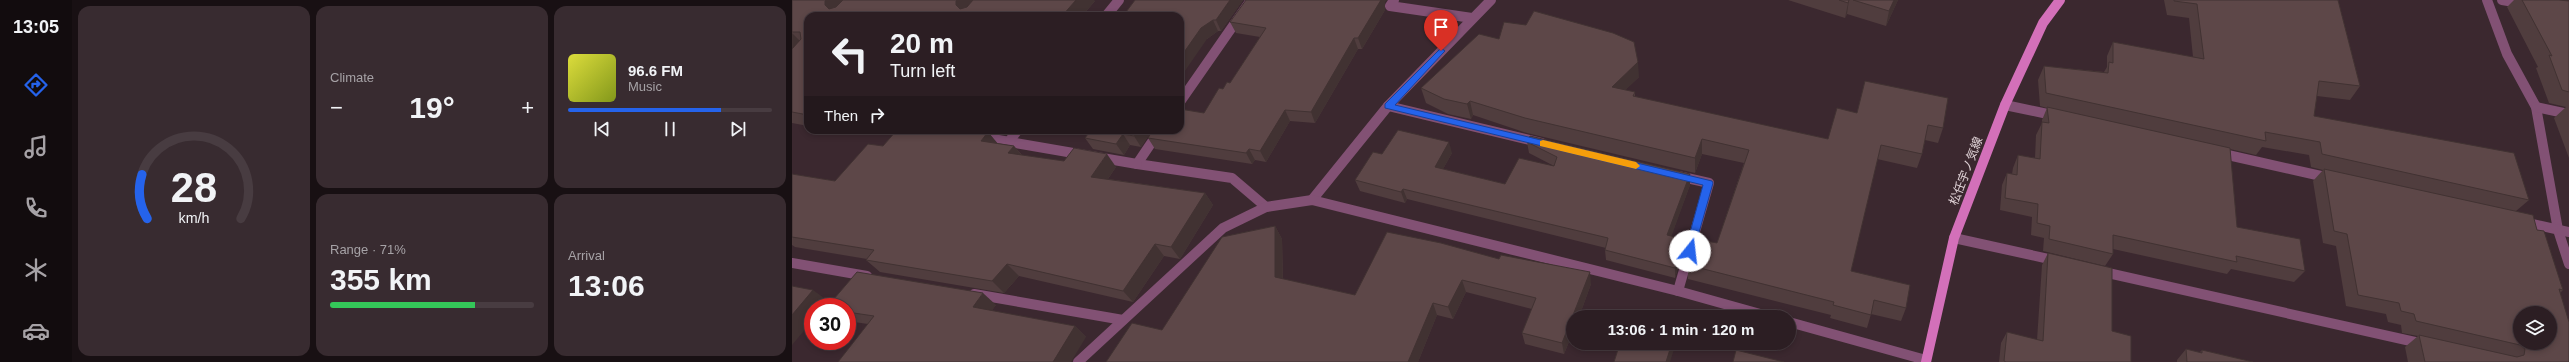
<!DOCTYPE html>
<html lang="en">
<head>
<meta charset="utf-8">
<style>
  :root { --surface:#2c1e23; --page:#382b30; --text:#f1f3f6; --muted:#a6a2a6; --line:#483c41; --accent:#2563eb }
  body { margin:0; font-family:Arial,"Noto Sans JP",sans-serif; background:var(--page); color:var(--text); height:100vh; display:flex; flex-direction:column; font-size:15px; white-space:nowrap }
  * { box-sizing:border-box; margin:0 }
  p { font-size:13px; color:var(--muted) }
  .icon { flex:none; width:22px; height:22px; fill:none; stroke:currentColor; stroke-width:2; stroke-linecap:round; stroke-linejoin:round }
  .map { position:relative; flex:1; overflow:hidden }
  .panel { display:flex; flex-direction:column; gap:6px; padding:6px; background:#181013; width:720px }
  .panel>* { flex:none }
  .banner { position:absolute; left:12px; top:12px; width:380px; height:122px; border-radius:12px; box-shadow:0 2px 6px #0003,0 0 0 1px var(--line); background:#2c1e23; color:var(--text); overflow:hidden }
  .controls { position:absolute; left:1721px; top:306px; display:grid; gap:8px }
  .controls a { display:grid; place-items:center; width:44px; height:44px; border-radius:50%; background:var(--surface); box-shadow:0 2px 6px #0003,0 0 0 1px var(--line); font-size:20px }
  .speed { position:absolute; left:12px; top:298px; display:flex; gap:8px; font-size:20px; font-weight:700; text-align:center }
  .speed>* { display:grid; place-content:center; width:52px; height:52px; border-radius:50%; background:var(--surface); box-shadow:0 2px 6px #0003,0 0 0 1px var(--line); line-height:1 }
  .speed .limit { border:6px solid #d22; background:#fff; color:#111 }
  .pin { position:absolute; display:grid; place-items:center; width:34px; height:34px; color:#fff; margin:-41px -17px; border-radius:50% 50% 50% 0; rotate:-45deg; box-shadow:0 0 4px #0007 }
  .pin .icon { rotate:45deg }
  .me { position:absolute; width:44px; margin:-22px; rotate:16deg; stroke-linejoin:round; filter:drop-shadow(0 0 3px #0008) }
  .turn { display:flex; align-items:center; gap:14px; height:84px; padding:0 20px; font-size:18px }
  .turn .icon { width:52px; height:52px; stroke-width:2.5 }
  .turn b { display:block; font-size:28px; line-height:34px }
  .then { display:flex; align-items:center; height:38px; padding:0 20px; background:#0003; gap:8px; font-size:15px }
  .big { font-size:30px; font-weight:600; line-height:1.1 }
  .panel .card { flex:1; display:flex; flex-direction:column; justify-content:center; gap:6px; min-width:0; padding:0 14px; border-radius:12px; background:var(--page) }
  .panel .dial { align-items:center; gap:0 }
  .dial svg { height:104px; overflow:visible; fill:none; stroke:var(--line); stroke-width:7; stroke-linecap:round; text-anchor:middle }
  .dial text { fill:var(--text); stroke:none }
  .song { display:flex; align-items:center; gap:12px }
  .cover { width:48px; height:48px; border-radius:6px; background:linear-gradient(135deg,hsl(60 70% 55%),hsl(70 70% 35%)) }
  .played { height:4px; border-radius:2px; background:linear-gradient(90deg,var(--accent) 75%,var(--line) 75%) }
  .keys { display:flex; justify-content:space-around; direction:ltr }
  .heat { display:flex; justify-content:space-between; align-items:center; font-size:22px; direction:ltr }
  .charge { height:6px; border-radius:3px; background:linear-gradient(90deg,#34c759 71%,var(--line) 0) }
  .panel .tiles { flex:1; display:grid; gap:6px; grid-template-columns:repeat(3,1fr) }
  .card:first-child { grid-row:span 2 }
  .trip { position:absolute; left:774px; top:310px; width:230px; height:40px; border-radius:20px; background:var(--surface); box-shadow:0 2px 6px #0003,0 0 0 1px var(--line); font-weight:600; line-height:40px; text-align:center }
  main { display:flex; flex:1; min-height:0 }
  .dock { display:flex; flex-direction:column; width:72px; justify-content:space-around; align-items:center; background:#120c0e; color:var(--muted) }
  .dock .icon { width:28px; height:28px }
  .dock .selected { color:var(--accent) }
  .dock b { font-size:18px; color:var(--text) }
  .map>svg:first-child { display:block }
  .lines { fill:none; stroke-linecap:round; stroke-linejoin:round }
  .minor { stroke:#825174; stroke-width:10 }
  .major { stroke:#d370b9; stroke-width:10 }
  .wall { fill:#503d3e }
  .shaded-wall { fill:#413232 }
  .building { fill:#5d4748; stroke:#413232; fill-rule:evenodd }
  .route { fill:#2563eb; stroke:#184099 }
  .slow { fill:#f59e0b }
  .labels { text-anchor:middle; stroke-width:4; stroke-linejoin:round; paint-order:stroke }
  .street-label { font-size:12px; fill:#e0d3d7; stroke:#3b282f }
</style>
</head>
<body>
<main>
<nav class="dock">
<b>13:05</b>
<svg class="icon selected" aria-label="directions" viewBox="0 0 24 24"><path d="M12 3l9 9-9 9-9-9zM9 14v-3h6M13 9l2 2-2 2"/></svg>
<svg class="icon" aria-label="music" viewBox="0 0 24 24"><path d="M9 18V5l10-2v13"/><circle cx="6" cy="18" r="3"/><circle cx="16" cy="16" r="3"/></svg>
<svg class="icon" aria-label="phone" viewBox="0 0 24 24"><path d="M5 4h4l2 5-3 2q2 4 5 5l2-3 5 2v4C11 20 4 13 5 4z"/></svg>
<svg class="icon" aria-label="climate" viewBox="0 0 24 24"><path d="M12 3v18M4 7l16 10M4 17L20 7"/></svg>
<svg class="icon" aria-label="car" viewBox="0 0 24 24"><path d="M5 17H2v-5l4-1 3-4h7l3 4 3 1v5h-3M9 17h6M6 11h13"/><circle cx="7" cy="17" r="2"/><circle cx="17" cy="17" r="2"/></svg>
</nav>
<section class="panel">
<div class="tiles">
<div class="card dial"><svg viewBox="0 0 100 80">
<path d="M14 69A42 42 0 1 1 86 69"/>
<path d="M14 69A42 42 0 0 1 10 35" stroke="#2563eb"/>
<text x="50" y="56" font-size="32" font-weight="700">28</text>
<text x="50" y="72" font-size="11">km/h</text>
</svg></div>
<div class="card"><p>Climate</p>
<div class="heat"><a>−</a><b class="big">19°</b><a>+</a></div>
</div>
<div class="card">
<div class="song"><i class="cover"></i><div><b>96.6 FM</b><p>Music</p></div></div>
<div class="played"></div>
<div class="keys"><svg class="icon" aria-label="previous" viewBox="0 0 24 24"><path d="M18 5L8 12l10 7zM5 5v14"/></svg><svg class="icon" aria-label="pause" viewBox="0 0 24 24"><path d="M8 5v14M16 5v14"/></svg><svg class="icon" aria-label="next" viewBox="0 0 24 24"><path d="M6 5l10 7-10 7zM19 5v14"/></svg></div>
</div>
<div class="card"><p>Range · 71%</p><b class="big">355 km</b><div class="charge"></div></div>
<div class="card"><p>Arrival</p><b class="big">13:06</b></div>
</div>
</section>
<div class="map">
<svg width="1777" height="362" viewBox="0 0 1777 362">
  <rect width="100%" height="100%" fill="#3b282f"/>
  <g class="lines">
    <g class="minor">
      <path d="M602,0L598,6L680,18"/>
      <path d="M1695,0L1715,54L1744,107L1766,230L1777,264"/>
      <path d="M1710,0L1734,4"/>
      <path d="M314,16L327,0"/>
      <path d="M388,102L459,0"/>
      <path d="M1213,105L1265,116"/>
      <path d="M596,106L750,143"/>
      <path d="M1744,107L1777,114"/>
      <path d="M368,130L345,164L440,178L474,207"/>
      <path d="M189,137L345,164"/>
      <path d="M218,140L226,130"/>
      <path d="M1427,153L1538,178"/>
      <path d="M886,176L917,183L886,291"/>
      <path d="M520,200L596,106L699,0"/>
      <path d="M1731,222L1777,232"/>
      <path d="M1162,238L1266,261"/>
      <path d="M0,263L75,276"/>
      <path d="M1307,271L1632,344"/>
      <path d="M182,294L331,320"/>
      <path d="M997,322L1134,360"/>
      <path d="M286,362L431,228L474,207L520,200L886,291L979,317"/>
    </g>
    <path class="major" d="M1134,362L1162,238L1213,105L1251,23L1268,0"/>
  </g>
  <g class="wall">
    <path d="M0,0L303,1L290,16H16V126L0,123Z"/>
    <path d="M343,0H451L429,31H426L415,39Z"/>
    <path d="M996,0H1106L1094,26L1055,14L1053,18Z"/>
    <path d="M1372,0H1546L1568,86L1558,100L1525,96L1522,116L1737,200L1724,211L1745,230L1771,290L1768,293L1777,362H1616L1613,347L1626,336L1610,333L1609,325L1596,322L1594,314L1554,306L1544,246L1531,243L1521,181L1531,170L1519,167L1517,155L1470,147L1464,155L1438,149L1445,227L1513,271L1502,282L1439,269L1435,274L1321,249V254L1313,266L1251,251L1252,238L1239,235L1240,217L1208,210L1210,185L1215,173L1220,174L1221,168L1226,155L1243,158L1244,135L1250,123V120L1255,108L1248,106L1246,80L1252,66L1312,72L1315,67V56L1321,42L1401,57L1397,18L1375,15Z"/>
    <path d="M1722,0H1767L1777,1V158L1762,118L1774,107L1757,103L1744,68L1746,67L1715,7Z"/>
    <path d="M593,2V10L570,49H566L523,123L498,121L474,162L463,160L460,164L363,149L356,138L412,113L431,89L438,83L468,37L444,33L438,22Z"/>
    <path d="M734,25L847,77L833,90L843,92V97L1036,139L1065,113L1073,81L1151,128L1146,143L1133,140L1130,154L1125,168L1085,159L1059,271L1114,308L1109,321L1079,314L1075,328L1038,318L1039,315L896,279V265L925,243L952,163L910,154L903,173L735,133L681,115L679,119L656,114L634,103L629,88L707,39Z"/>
    <path d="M46,130H56L55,131Z"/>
    <path d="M191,130H218L215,133Z"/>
    <path d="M299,130H360L349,147L338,145L332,155L301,149L293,138Z"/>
    <path d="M196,132L205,143L222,146L230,155L272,161L324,167L316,179L413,193L421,205L388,259L372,256L341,302L227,276L212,293L88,272L74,260L75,259L3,247L0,245V174L43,181L91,146Z"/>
    <path d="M735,142L898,174V185L879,236L891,250L883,278L814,260L813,250L814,248L615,199L613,203L568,191L563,180L590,154L660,153L651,169L713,184L762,166L737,153Z"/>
    <path d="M483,226L490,239L491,279L563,295L595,232L799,284L787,317H781V332L772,354L733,344L730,333L740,309L674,292L661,319L645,315L626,362H314L370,330Z"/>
    <path d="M1256,253L1320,331L1339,362H1207L1209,343L1215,332L1245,340L1250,265Z"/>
    <path d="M204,305L199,311L283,326L294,337L76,324L55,321V307Z"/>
    <path d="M1394,349L1407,353L1410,350L1461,362H1385V360Z"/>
  </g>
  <g class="shaded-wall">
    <path d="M34,0H58L45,16L33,5V1Z"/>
    <path d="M165,0H186L174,16L164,5V1Z"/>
    <path d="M284,0H302L303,1L290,16H270Z"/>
    <path d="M438,0H451L429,31L424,20Z"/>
    <path d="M589,0H595L593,2V10L570,49L566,38Z"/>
    <path d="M1057,0L1055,14L1053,18L1056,3Z"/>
    <path d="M1102,0H1106L1094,26L1097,11Z"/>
    <path d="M421,20L426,31L415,39L388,78V58L409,28Z"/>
    <path d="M0,33L12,45L0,58Z"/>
    <path d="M562,38L566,49L523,123L519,112Z"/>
    <path d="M846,62L847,77L821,102L820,87Z"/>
    <path d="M678,101L681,115L679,119L675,104Z"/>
    <path d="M493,110L498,121L474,162L468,151Z"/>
    <path d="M213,130H218L215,133Z"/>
    <path d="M346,130H360L349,147L342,136Z"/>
    <path d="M196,132L207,145L189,141Z"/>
    <path d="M331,134L338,145L332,155L324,144Z"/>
    <path d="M910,139V154L903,173V158Z"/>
    <path d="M657,142L660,153L646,178L643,167Z"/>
    <path d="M222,146L232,158L216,153Z"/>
    <path d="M457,149L463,160L460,164L454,153Z"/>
    <path d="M315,154L324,167L309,189L299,177Z"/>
    <path d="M898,174V185L876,246L875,235Z"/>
    <path d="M611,189L615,199L613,203L609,192Z"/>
    <path d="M413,193L421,205L388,259L379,247Z"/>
    <path d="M483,226L490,239L491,290L483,277Z"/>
    <path d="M891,239V250L883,278V268Z"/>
    <path d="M363,244L372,256L341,302L331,291Z"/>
    <path d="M215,264L227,276L212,293L200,281Z"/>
    <path d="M798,272L799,284L787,317H781V332L772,354L770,343Z"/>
    <path d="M670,280L674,292L661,319L656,307Z"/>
    <path d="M21,290L36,301L32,307H21V320L0,345V315Z"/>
    <path d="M191,293L204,305L194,319L181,307Z"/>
    <path d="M641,303L645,315L626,362H616Z"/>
    <path d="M283,326L294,337L279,362H261Z"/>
    <path d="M880,343H884L878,362H874Z"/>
  </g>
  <g class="building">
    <path d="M0,0H34L33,1V5L37,9L44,7L51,0H165L164,1V5L168,9L175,7L181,0H284L270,16H16V115L0,112V49L9,39L8,32H0Z"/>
    <path d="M343,0H438L424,20H421L409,28L388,58V16H331Z"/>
    <path d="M454,0H589L566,38H562L519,112L493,110L468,151L457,149L454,153L356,138L361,130H388V109L412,113L427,88L431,89L435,82L438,83L474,28L438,22Z"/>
    <path d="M1047,0H1057L1056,3Z"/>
    <path d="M1061,0H1102L1097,11Z"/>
    <path d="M1382,0H1546L1568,86L1527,81L1522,116L1722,153L1737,200L1530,154L1528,142L1473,132L1474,141L1254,93L1252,66L1316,73L1317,62L1321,63V42L1412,59L1405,4L1382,1Z"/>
    <path d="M1730,0H1767L1777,1V92L1770,90L1757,55L1760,56Z"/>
    <path d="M742,11L821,33L842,42L846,62L820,87L843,92L841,96L1036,139L1045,108L1065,113L1073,81L1156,98L1151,128L1136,125L1130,154L1089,145L1059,271L1118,285L1114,308L1082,300L1079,315L1041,305L1042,302L896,265L904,239L925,243L957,150L910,139L903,158L733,118L678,101L675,104L652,99L629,88L687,34L707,39L712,22L734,25Z"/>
    <path d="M1255,107L1438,148L1445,227L1508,239L1513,271L1444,256L1445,262L1321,235V254L1257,239L1258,226L1245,223L1246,204L1213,198L1215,173L1225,175L1226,155L1248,159L1250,122L1257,123Z"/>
    <path d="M105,130H177L196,132L189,141L222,146L216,153L272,161L282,148L315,154L299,177L413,193L379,247L363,244L331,291L215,264L200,281L74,260L82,250L0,237V174L43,181L76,144L91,146Z"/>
    <path d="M299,130H346L342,136L331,134L324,144L293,138Z"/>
    <path d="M606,130L657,142L643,167L713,184L727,158L762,166L765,157L735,142L738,136L898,174L875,235L891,239L883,268L813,250L816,238L611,189L609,192L563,180L581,152L590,154Z"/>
    <path d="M1532,169L1741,215L1745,230L1752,231L1771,290L1767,289L1777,322V362H1633L1627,335L1725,357L1732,355L1733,349L1728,345L1624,321L1622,314L1609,311L1607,303L1566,295L1555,234L1542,231ZM1728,313H1758V343H1728Z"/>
    <path d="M483,226V277L563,295L595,232L649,243L707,259L709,255L798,272L770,343L730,333L744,298L670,280L656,307L641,303L616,362H314L340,323L370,330L430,237Z"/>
    <path d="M1256,253L1320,268V331L1339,336V362H1214L1212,361L1215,332L1251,341Z"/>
    <path d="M65,272L191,293L181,307L283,326L261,362H46L82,316L55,312V307H35Z"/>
    <path d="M0,286L21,290L0,315Z"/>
    <path d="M837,314L848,317H836Z"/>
    <path d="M828,343H880L874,362H822Z"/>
    <path d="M1394,349L1410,353V350L1461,362H1395Z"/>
    <path d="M944,350L992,362H941Z"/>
  </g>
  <path class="route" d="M649,48L653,51L651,53L603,105L920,181L921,183L901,254L898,255L893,251L911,185L593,108V104Z"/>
  <path class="slow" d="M751,140L844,162L848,166L844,169L748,146V141Z"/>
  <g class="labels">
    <g class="street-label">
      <text transform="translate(1174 171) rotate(-69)" y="4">松任宇ノ気線</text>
    </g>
  </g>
</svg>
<div class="controls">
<a><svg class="icon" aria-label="layers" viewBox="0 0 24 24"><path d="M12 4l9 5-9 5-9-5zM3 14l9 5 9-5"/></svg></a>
</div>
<div class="speed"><div class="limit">30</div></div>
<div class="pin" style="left:649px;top:51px;background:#d93025"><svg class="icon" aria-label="arrive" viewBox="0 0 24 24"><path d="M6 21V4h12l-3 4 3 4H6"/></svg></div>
<svg class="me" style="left:898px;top:251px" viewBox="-20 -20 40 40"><circle r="19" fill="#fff"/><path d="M0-13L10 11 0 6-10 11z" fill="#2563eb"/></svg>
<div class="trip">13:06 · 1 min · 120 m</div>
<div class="banner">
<div class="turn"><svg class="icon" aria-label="left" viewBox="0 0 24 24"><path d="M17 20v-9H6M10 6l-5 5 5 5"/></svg><div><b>20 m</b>Turn left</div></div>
<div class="then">Then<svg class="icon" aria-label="right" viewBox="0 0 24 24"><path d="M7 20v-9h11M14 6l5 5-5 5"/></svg></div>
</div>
</div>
</main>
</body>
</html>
